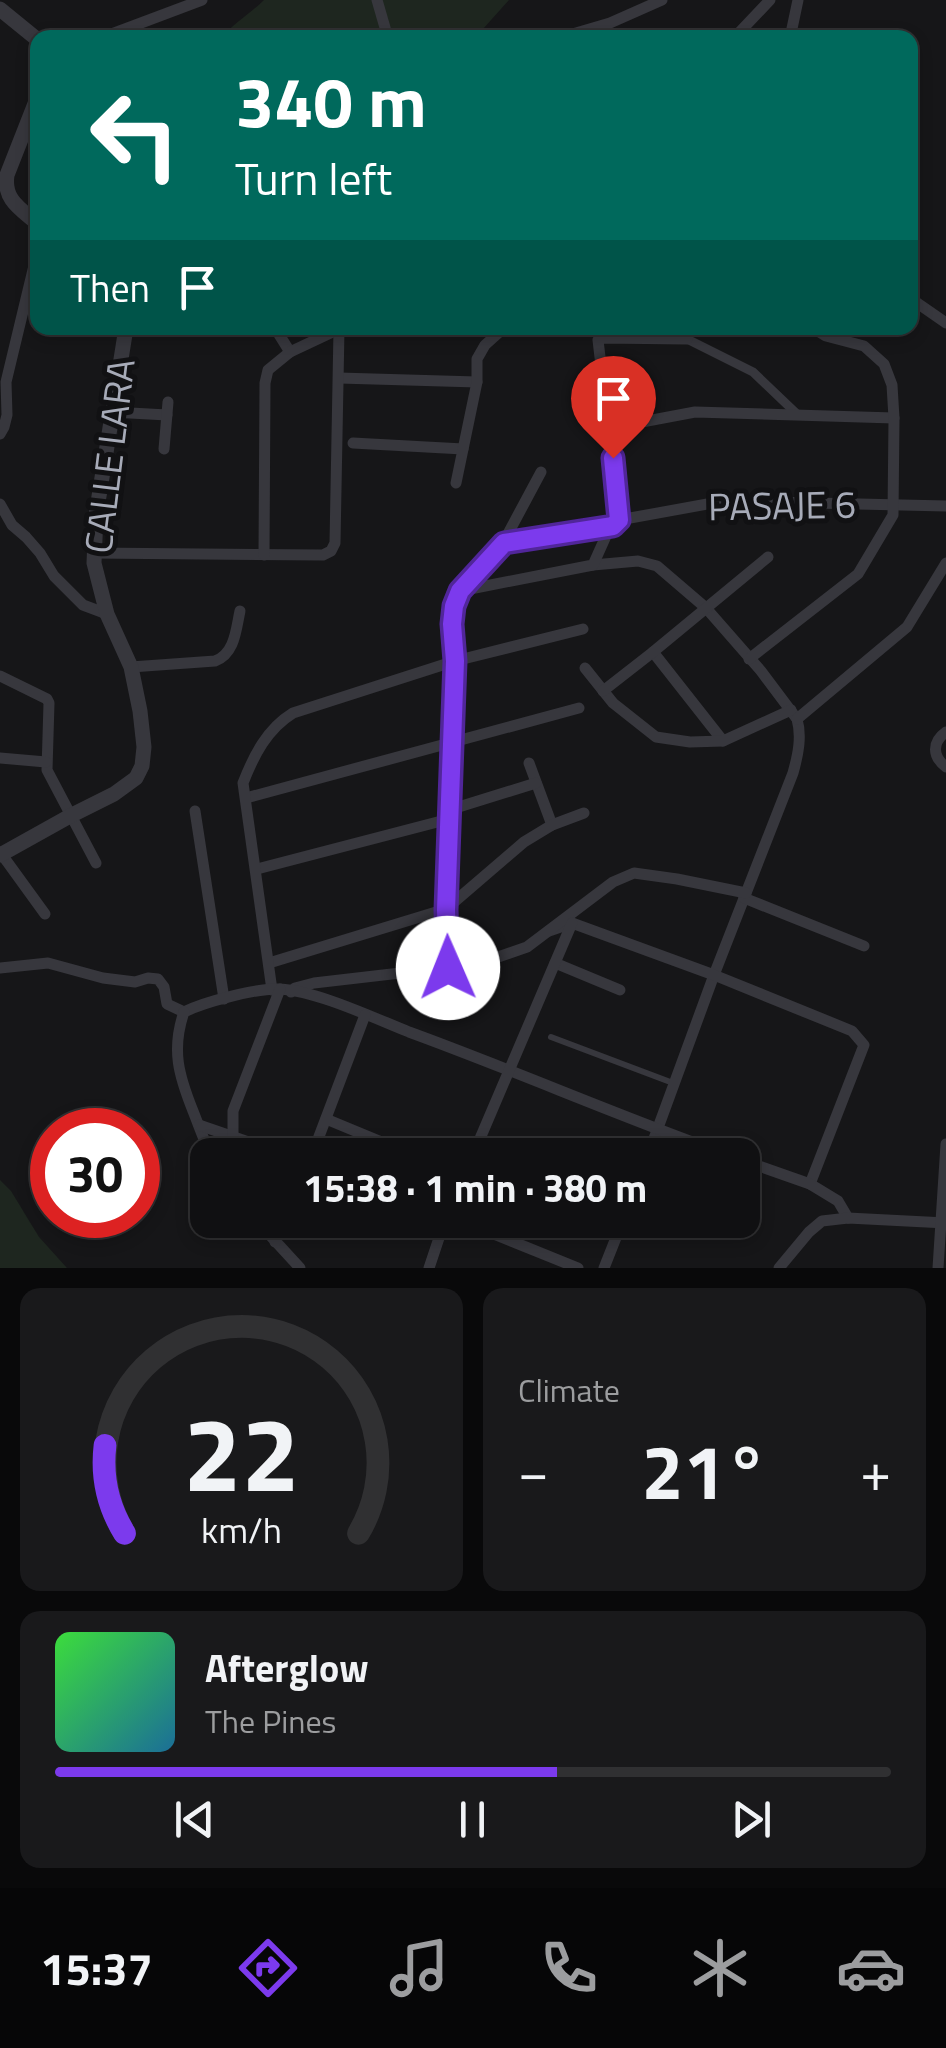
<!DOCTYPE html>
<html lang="en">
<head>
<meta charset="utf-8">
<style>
  :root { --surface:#101012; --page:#19191b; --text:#f1f3f6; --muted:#9c9d9f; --line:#303032; --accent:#7c3aed }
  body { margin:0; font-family:"Titillium Web",sans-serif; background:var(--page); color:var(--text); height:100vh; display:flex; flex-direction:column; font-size:38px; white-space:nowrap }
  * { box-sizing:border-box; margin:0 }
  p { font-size:32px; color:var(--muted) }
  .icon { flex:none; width:55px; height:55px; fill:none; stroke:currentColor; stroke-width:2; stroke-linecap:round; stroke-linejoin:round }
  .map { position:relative; height:1268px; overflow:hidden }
  .sheet { display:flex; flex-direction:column; gap:20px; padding:20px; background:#09090a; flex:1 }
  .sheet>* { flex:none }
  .banner { position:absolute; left:30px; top:30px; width:888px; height:305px; border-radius:20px; box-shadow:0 5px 15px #0003,0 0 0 2px var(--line); background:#00695c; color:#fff; overflow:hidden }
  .speed { position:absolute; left:30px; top:1108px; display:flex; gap:20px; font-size:50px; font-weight:700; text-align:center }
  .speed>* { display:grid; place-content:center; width:130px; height:130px; border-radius:50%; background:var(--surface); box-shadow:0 5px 15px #0003,0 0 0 2px var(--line); line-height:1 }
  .speed .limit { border:15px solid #d22; background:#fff; color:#111 }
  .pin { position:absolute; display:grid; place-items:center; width:85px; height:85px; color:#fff; margin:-102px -42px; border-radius:50% 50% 50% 0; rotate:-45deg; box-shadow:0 0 10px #0007 }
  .pin .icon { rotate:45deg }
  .me { position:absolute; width:110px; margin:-55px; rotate:359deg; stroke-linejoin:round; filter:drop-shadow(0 0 8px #0008) }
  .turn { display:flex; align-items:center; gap:35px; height:210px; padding:0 40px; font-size:45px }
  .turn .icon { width:130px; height:130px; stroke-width:2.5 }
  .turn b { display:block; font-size:70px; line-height:85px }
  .then { display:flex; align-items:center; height:95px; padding:0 40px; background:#0003; gap:20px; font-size:38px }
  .big { font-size:75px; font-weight:700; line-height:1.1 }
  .sheet .tile { flex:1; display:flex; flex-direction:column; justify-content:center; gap:15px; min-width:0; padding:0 35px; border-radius:20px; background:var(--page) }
  .sheet .dial { align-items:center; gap:0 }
  .dial svg { height:260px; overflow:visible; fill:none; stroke:var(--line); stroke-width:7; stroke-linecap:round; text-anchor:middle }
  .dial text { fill:var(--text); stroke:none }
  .song { display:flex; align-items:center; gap:30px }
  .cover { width:120px; height:120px; border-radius:15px; background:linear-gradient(135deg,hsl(120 70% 55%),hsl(200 70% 35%)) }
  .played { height:10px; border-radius:5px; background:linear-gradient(90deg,var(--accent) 60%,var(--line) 60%) }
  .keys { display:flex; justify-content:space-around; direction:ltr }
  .heat { display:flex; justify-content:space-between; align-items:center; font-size:55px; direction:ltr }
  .sheet .tiles { flex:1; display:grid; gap:20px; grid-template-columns:1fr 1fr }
  .tile:last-child { grid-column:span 2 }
  .trip { position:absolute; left:190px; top:1138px; width:570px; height:100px; border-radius:20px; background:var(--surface); box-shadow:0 5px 15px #0003,0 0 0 2px var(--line); font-weight:700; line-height:100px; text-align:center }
  .tabs { display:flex; height:160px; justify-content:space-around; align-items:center; background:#060607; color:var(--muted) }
  .tabs .icon { width:70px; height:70px }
  .tabs .active { color:var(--accent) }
  .tabs b { font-size:45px; color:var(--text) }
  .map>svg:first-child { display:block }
  .green { fill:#1e261f }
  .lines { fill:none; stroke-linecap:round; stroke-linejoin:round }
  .service { stroke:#37373d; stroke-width:6 }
  .pedestrian { stroke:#37373d; stroke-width:9 }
  .minor { stroke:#37373d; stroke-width:11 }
  .tertiary { stroke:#37373d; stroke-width:15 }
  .route-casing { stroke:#51269a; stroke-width:25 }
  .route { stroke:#7c3aed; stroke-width:18 }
  .labels { text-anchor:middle; stroke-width:10; stroke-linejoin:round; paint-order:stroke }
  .street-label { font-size:38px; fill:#a7abb8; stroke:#111113 }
</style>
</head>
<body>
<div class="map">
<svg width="946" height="1268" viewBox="0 0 946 1268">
  <rect width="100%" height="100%" fill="#161618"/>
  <g class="green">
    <path d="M264,0H509L483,29L480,37L221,38C234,23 250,14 264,0Z"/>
    <path d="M0,1180L11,1191L39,1237L67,1268H0Z"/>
  </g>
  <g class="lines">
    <path class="service" d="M551,1037L673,1083"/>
    <path class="pedestrian" d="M687,339L753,372L798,415"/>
    <g class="minor">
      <path d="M377,0L388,38"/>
      <path d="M101,38L202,0"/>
      <path d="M559,38L610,23L662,0"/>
      <path d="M734,38L770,0"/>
      <path d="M790,38L798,0"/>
      <path d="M910,298L946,323"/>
      <path d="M275,328L290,352"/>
      <path d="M339,378L477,382"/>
      <path d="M112,412L167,415"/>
      <path d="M610,428L695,412L894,418"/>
      <path d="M0,434L4,427L7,415L6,382L38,249"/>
      <path d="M353,443L463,449"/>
      <path d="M164,449L168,402"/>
      <path d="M456,483L477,382V359L485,345L504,328"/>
      <path d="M0,504L12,525L26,537L40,553L54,576L83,605L107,614"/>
      <path d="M619,520L724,501L946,506"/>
      <path d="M503,543L613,527"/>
      <path d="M93,553L323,555L331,551L335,543L339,329"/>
      <path d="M264,555L265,383L268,370L290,352L341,328"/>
      <path d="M593,565L638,561L657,566L706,608L761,671L797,719C802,737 798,755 793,773L714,975L648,1155"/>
      <path d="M460,591L593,565L606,536L619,520L598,340L603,338L687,339"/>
      <path d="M653,652L723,741"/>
      <path d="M749,659L858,574L893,515L894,418L892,385L884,364L864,346L826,336L813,328"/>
      <path d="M131,667L215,661C235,654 236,629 240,611"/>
      <path d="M585,668L613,703L656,737L690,742L723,741L791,710"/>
      <path d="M0,676L47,699L49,703L47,770L96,863"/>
      <path d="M603,691L653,652L768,557"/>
      <path d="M797,719L907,627L946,563"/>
      <path d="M946,732C932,742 932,756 946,767"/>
      <path d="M0,758L46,762"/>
      <path d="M529,763L552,825"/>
      <path d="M246,798L579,708"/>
      <path d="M449,810L536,783"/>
      <path d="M195,811L224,999"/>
      <path d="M0,852L45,914"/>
      <path d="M257,869L449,819"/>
      <path d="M744,898L864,946"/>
      <path d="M549,931L572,923L714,975L852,1031L864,1045L810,1184"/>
      <path d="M269,963L446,909L524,842L552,825L584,813"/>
      <path d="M555,963L620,990"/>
      <path d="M0,968L48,963L103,978L135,982L148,978L158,979L164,987L167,1004L184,1012"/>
      <path d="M447,968L446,909L455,661L452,624L454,606L460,591L503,543L541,472"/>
      <path d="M272,990L243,783C254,755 267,729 293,713L455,661L583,629"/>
      <path d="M291,992L295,988L314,983L478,964L527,947L613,882L634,873L677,879L746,893"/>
      <path d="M184,1012C204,1002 257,988 280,989C317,991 374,1018 409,1032C516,1071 621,1117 728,1155"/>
      <path d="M184,1012C171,1050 179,1076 193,1111C199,1126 204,1141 211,1155"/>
      <path d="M326,1119L413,1155"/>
      <path d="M199,1125L286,1155"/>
      <path d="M233,1135V1111L280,989"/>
      <path d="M312,1155L365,1015"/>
      <path d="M473,1155L572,923"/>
      <path d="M742,1160L810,1184L838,1201L848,1218"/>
      <path d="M256,1220L300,1268"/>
      <path d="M459,1220L578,1268"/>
      <path d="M275,1242L284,1220"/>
      <path d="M429,1268L445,1220"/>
      <path d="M604,1268L623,1220"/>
      <path d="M779,1268L809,1232L822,1221L848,1218L946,1223"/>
      <path d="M938,1268L946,1144"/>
    </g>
    <g class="tertiary">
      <path d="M0,9L38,40"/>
      <path d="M38,96L7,175C3,200 21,209 38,224"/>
      <path d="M0,855L70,816L114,794L136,778L142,766L144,747L140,711L131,667L107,614L94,563L96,515L126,328"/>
    </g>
  </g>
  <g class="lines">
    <g class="route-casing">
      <path id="route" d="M448,968L446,910L455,661L452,624L454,606L460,591L504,543L613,526L619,520L613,458"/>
    </g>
    <use href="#route" class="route"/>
  </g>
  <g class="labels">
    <g class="street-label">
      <text transform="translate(110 456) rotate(-83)" y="13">CALLE LARA</text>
      <text transform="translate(782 506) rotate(-1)" y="13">PASAJE 6</text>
    </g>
  </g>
</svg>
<div class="speed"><div class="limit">30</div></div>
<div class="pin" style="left:613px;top:458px;background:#d93025"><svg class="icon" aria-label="arrive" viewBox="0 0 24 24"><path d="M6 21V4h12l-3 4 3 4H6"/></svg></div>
<svg class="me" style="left:448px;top:968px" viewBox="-20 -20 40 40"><circle r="19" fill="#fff"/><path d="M0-13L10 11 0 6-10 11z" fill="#7c3aed"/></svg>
<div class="trip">15:38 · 1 min · 380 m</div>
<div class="banner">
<div class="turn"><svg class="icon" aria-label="left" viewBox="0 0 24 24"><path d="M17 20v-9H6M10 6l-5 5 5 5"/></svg><div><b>340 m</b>Turn left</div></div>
<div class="then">Then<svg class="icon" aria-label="arrive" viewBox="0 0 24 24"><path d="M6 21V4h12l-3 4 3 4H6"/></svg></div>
</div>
</div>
<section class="sheet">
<div class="tiles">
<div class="tile dial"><svg viewBox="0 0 100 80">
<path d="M14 69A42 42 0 1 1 86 69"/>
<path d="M14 69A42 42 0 0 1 8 42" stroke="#7c3aed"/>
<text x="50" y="56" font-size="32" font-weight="700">22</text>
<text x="50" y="72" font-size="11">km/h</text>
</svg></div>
<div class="tile"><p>Climate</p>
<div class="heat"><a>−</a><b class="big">21°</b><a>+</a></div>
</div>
<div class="tile">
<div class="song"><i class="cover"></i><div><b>Afterglow</b><p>The Pines</p></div></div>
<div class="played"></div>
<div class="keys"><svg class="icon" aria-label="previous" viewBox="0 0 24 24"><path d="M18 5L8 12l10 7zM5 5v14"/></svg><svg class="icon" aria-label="pause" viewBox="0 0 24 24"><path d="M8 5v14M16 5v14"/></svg><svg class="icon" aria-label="next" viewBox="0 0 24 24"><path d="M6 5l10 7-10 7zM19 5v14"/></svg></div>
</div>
</div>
</section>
<nav class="tabs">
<b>15:37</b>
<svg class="icon active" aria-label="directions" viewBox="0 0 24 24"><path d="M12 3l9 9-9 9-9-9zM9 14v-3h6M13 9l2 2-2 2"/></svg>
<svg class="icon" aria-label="music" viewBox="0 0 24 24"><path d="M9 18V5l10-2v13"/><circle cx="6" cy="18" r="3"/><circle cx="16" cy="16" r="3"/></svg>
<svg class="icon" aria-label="phone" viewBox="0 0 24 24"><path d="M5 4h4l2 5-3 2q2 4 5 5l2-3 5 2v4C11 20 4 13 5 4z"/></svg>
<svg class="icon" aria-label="climate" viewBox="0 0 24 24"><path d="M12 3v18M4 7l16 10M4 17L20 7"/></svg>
<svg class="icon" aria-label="car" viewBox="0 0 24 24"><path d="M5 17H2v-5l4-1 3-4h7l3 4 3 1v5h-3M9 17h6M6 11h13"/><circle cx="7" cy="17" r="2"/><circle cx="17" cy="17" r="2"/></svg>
</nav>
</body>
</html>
